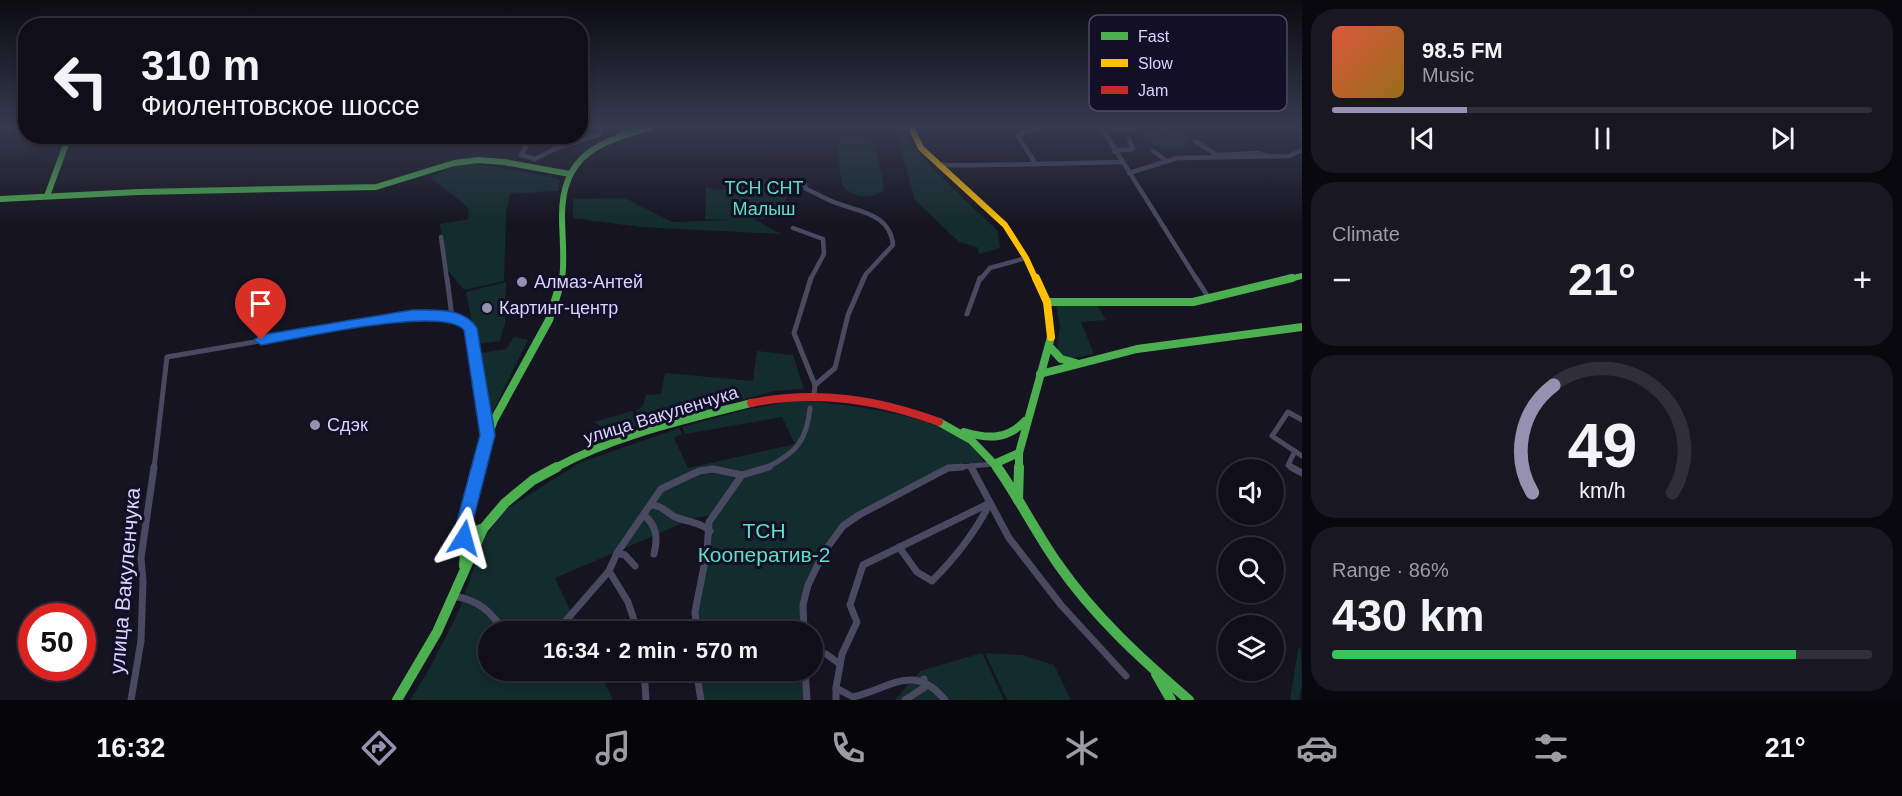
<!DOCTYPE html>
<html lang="en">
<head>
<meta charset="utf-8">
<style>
  :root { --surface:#100f19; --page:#191822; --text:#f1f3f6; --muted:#9c9ca2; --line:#302f38; --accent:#9591b1 }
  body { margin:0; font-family:Arial,sans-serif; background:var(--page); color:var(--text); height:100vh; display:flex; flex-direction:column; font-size:22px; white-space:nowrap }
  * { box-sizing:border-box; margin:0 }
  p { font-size:20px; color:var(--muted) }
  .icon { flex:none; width:33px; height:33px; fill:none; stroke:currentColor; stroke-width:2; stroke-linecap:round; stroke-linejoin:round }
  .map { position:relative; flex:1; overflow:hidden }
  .side { display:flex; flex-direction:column; gap:9px; padding:9px; background:#09080e; width:600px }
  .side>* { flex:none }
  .guide { position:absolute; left:18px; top:18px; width:570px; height:126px; border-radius:24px; box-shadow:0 3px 9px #0003,0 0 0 2px var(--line); background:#100f19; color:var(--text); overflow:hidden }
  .fabs { position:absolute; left:1218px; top:459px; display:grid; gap:12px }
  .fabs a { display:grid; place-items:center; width:66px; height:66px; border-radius:50%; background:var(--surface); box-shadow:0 3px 9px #0003,0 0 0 2px var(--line); font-size:30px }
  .speed { position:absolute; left:18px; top:603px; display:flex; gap:12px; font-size:30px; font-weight:700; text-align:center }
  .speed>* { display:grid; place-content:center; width:78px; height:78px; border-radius:50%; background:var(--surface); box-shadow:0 3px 9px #0003,0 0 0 2px var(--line); line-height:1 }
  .speed .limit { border:9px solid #d22; background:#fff; color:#111 }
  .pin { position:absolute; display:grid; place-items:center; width:51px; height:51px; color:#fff; margin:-62px -26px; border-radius:50% 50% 50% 0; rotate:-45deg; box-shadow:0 0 6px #0007 }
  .pin .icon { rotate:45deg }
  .me { position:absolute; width:66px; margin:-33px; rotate:8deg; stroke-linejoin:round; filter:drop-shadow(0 0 4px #0008) }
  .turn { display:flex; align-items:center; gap:21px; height:126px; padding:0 24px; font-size:27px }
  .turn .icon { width:78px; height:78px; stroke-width:2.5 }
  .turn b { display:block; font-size:42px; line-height:51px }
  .big { font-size:45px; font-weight:700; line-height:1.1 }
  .side .tile { flex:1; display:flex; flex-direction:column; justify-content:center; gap:9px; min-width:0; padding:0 21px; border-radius:24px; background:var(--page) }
  .side .dial { align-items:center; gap:0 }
  .dial svg { height:156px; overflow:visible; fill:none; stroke:var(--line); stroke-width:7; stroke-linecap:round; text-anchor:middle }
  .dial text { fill:var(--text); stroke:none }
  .song { display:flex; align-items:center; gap:18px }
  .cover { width:72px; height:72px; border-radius:9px; background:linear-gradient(135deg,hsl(10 70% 55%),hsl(40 70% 35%)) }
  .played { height:6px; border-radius:3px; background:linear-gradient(90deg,var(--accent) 25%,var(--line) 25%) }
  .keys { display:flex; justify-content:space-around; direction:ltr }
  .heat { display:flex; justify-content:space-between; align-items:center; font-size:33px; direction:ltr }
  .charge { height:9px; border-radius:4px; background:linear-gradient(90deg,#34c759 86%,var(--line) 0) }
  .trip { position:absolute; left:478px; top:621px; width:345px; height:60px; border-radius:30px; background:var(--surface); box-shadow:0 3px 9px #0003,0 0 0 2px var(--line); font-weight:700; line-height:60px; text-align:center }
  .menu { display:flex; height:96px; justify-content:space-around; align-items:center; background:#06060a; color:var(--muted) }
  .menu .icon { width:42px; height:42px }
  .menu .current { color:var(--accent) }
  .menu b { font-size:27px; color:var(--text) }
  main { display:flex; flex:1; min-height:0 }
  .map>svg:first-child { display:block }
  .green { fill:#132c2d }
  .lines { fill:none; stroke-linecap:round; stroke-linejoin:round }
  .street-far2 { stroke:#4a4962; stroke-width:4.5 }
  .street-far1 { stroke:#4a4962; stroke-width:5 }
  .street { stroke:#4a4962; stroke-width:7 }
  .fast-far2 { stroke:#4caf50; stroke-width:6 }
  .fast-far1 { stroke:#4caf50; stroke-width:8 }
  .fast { stroke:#4caf50; stroke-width:10 }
  .slow-far1 { stroke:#ffc107; stroke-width:6 }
  .slow { stroke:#ffc107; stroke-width:8 }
  .jam { stroke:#c62828; stroke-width:8 }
  .route { fill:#1a73e8; stroke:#114b97; stroke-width:1.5 }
  .poi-dot { fill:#9591b1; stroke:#130f26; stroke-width:2 }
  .labels { text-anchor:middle; stroke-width:6; stroke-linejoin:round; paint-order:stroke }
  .park-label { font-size:18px; fill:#5fe0c0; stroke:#130f26 }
  .poi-label { font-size:18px; fill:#d9d4ff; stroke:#130f26; text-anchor:start }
  .street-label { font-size:18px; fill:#d9d4ff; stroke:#130f26 }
  .near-park-label { font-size:21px; fill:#5fe0c0; stroke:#130f26 }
  .near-street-label { font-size:21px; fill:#d9d4ff; stroke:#130f26 }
  .key { fill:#130f26; stroke:#4e4a67; stroke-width:1.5 }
  .key-label { font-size:16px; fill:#d9d4ff }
</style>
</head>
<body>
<main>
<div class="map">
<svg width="1302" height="700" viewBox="0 0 1302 700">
  <rect width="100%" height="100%" fill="#161421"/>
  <g class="green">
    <path d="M895,127H897C927,165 963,198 998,231L1000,248L979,254L977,247L959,242L915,200Z"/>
    <path d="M1167,129L1179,132L1189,138L1186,145C1169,154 1157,147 1141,138L1140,133Z"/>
    <path d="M846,136L864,137L874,143L884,187L881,193C868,199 852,198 842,185L837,146L841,137Z"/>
    <path d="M471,163L557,178L560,180L558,191L510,194L506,213L504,281L464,290L445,267L440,224L468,219L469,210L462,202L430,178L448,168Z"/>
    <path d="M756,177L793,184L777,218L754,219L781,234L640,227L573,218V199L625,198L672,222L728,220L705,219L706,187C722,193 741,188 756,181Z"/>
    <path d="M506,282L505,323L500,341L476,344L466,292Z"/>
    <path d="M1056,305L1098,306L1106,320L1081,322L1094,354L1068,359L1057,352L1060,326Z"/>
    <path d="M514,337L528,340L492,413L482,353L506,349Z"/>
    <path d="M757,351L793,355L804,389L774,391L641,426L636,411L643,406L646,395L661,394L665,373L753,381Z"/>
    <path d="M797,400C844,405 961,413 984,463H958L941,469L858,513L815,564L801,631H700L698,614L712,523L718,514L695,518L555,578L580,631L489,632V670L599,671L613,700H410L428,671L458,613L484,539L505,510L579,463L679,428L682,434L674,438L688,468L795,444L782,417L685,434L682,427L745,410Z"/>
    <path d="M632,411L638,426C620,431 610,434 594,422Z"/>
    <path d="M1301,648L1302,685L1299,700H1290L1298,649Z"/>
    <path d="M982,653L1004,700H895L920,671Z"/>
    <path d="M985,653L1022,655L1054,665L1071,700H1007Z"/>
    <path d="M699,671H803L805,700H704Z"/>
  </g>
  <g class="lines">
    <g class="street-far2">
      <path d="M620,127L625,135"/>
      <path d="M1101,127L1197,280"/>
      <path d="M1101,127L1133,130"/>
      <path d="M580,128L587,127"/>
      <path d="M546,136L526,146L521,155L535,159L555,149L600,134L603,127"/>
      <path d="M1195,141L1217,155L1259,153L1267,156"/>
      <path d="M1114,151L1133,149L1129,139"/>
      <path d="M1153,151L1167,161"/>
      <path d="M1035,163L1018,136L1030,129L1043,127"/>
      <path d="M938,165C999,166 1060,163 1121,162"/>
      <path d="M1129,173L1177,158L1289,156L1302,150"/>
      <path d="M804,182L806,189C814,192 820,196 827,199C852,212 890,210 893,245L866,274L863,280"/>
      <path d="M793,228L823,239L824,254L810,280"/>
      <path d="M441,237L447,280"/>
      <path d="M980,280L990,268L1026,258"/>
    </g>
    <g class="street-far1">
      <path d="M447,278L452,317"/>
      <path d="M811,278L794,333L815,385"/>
      <path d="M1196,278L1210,300"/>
      <path d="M967,314L980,278"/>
      <path d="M814,394L815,385L835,368L848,315L864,278"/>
      <path d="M1302,420L1288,412L1272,436L1302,456"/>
      <path d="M971,466L972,468"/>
      <path d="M154,468L167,357L412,315L454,317L464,321L470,328L487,435"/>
      <path d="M766,468C796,453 807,441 810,408"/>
      <path d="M947,468L994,464"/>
      <path d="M1294,468L1288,465L1295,451"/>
    </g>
    <g class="street">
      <path d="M971,467L1009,538L1061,605L1126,676"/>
      <path d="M1291,467L1302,473"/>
      <path d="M651,505C660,505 666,511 673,516C685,522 701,522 710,531"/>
      <path d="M644,515C657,526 658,538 654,554"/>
      <path d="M899,547L917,572L932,581C956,557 975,533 990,503"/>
      <path d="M617,553L625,555L635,566"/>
      <path d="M609,571L628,602L638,632"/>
      <path d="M453,596C479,600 490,611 505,632"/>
      <path d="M556,632L609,571L617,553L661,489L699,471L713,469L742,475L769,467"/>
      <path d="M697,632L695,612L707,551L709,522L742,475"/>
      <path d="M804,632L803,605L808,585L824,552L843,526L859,515L948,468L962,467"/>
      <path d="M813,652L826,654L840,664"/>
      <path d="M644,670L646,700"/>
      <path d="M696,670L701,700"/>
      <path d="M805,670L807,700"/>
      <path d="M836,688V700"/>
      <path d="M131,700L141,641L143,581L141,558L154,467"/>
      <path d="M905,700L925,687L924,679"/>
      <path d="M945,700C914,662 891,688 853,697L836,688L842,654L857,622L850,605L863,565L990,503"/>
    </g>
    <g class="fast-far2">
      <path d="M47,196L69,136"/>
      <path d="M0,199L138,192L376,187L454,163L478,160L504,162L570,174"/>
      <path d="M562,280C565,258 562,237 562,215C562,154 601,141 652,127"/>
      <path d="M1285,280L1302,276"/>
    </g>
    <g class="fast-far1">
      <path d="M1047,302H1193L1292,278"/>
      <path d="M1049,346L1061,359L1076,363"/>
      <path d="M1040,374L1137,349L1302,327"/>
      <path d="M939,422L971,440L998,468"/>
      <path d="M964,432C988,439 1007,440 1025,421"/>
      <path d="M994,464L1019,453"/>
      <path d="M476,468L494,420L549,320L562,278"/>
      <path d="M555,468C615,435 685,420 751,403"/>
      <path d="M1019,468V453L1051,337"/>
    </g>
    <g class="fast">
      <path d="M997,467C1019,498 1036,533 1058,564C1094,616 1141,659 1189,700"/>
      <path d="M1018,500L1019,467"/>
      <path d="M465,526L470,533L481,529"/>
      <path d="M464,566L468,510L477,467"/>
      <path d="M1156,674L1171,700"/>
      <path d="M397,700L437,632L483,529L505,503L533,480L557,467"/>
    </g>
    <path class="slow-far1" d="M911,127L921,148L1005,225L1026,258L1036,280"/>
    <path class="slow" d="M1036,278L1047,302L1051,337"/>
    <path class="jam" d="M751,403C817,390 876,399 939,422"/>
  </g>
  <linearGradient id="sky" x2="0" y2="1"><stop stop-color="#0c0b12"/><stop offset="0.56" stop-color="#363a4e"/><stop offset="1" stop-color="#363a4e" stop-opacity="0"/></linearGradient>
  <rect width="1302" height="225" fill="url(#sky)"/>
  <path class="route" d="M412,310C434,310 464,307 477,328L495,435L473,521L470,544L464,546L458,544L456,538L457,521L480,435L464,330C443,305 296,339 261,345L254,340L261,335Z"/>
  <g class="poi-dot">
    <circle cx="522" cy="282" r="6"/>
    <circle cx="487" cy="308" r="6"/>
    <circle cx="315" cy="425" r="6"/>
  </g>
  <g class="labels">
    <g class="park-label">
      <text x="764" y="194">ТСН СНТ<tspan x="764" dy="21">Малыш</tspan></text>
    </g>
    <g class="poi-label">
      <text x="534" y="288">Алмаз-Антей</text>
      <text x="499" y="314">Картинг-центр</text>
      <text x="327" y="431">Сдэк</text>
    </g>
    <g class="street-label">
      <text transform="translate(661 415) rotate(-17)" y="6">улица Вакуленчука</text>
    </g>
    <g class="near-park-label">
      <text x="764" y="538">ТСН<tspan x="764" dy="24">Кооператив-2</tspan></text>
    </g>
    <g class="near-street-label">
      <text transform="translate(125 581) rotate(-85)" y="7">улица Вакуленчука</text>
    </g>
  </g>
  <rect x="1089" y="15" width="198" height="96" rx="9" class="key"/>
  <rect x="1101" y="32" width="27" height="8" fill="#4caf50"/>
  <rect x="1101" y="59" width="27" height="8" fill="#ffc107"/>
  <rect x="1101" y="86" width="27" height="8" fill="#c62828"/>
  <g class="key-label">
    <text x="1138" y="42">Fast</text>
    <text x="1138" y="69">Slow</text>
    <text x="1138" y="96">Jam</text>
  </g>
</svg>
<div class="fabs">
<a><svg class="icon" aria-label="sound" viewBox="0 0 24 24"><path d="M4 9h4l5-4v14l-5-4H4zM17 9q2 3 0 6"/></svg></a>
<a><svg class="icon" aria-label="search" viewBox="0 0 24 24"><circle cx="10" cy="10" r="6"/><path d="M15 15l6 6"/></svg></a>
<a><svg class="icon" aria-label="layers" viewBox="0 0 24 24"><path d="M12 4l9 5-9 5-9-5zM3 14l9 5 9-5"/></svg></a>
</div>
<div class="speed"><div class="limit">50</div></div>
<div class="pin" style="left:261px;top:340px;background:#d93025"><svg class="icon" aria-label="arrive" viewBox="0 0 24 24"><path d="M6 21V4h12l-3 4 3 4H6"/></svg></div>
<svg class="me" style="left:464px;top:538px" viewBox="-20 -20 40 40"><path d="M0-17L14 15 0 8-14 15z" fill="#1a73e8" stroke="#fff" stroke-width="4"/></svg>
<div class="trip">16:34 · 2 min · 570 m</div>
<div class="guide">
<div class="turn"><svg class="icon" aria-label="left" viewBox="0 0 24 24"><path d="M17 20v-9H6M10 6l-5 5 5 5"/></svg><div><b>310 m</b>Фиолентовское шоссе</div></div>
</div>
</div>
<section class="side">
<div class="tile">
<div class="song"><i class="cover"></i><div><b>98.5 FM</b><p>Music</p></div></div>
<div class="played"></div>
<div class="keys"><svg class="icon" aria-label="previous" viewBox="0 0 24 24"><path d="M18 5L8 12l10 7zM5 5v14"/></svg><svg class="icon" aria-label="pause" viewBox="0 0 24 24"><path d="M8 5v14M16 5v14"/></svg><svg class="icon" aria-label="next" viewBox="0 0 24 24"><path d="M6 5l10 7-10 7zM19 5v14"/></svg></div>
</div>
<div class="tile"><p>Climate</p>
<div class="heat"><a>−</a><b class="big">21°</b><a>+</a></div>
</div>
<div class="tile dial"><svg viewBox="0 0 100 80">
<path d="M14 69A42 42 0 1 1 86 69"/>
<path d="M14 69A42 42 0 0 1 25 14" stroke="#9591b1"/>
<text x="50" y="56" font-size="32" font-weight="700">49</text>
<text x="50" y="72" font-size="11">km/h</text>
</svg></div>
<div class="tile"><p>Range · 86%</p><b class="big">430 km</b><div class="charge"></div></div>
</section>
</main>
<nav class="menu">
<b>16:32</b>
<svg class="icon current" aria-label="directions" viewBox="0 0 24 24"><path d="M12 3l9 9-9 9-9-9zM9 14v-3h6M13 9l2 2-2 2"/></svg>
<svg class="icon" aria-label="music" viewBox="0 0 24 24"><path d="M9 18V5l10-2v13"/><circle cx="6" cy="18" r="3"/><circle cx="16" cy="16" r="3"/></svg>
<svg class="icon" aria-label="phone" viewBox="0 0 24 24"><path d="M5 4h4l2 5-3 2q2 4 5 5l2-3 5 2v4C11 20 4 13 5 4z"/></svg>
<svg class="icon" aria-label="climate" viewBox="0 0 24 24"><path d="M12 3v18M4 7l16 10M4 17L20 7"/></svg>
<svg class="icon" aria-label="car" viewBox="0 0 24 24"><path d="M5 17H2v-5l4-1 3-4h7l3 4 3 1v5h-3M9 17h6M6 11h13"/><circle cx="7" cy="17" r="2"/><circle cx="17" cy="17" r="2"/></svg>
<svg class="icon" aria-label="filters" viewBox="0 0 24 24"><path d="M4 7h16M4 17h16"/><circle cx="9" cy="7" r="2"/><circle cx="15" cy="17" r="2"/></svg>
<b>21°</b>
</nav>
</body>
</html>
